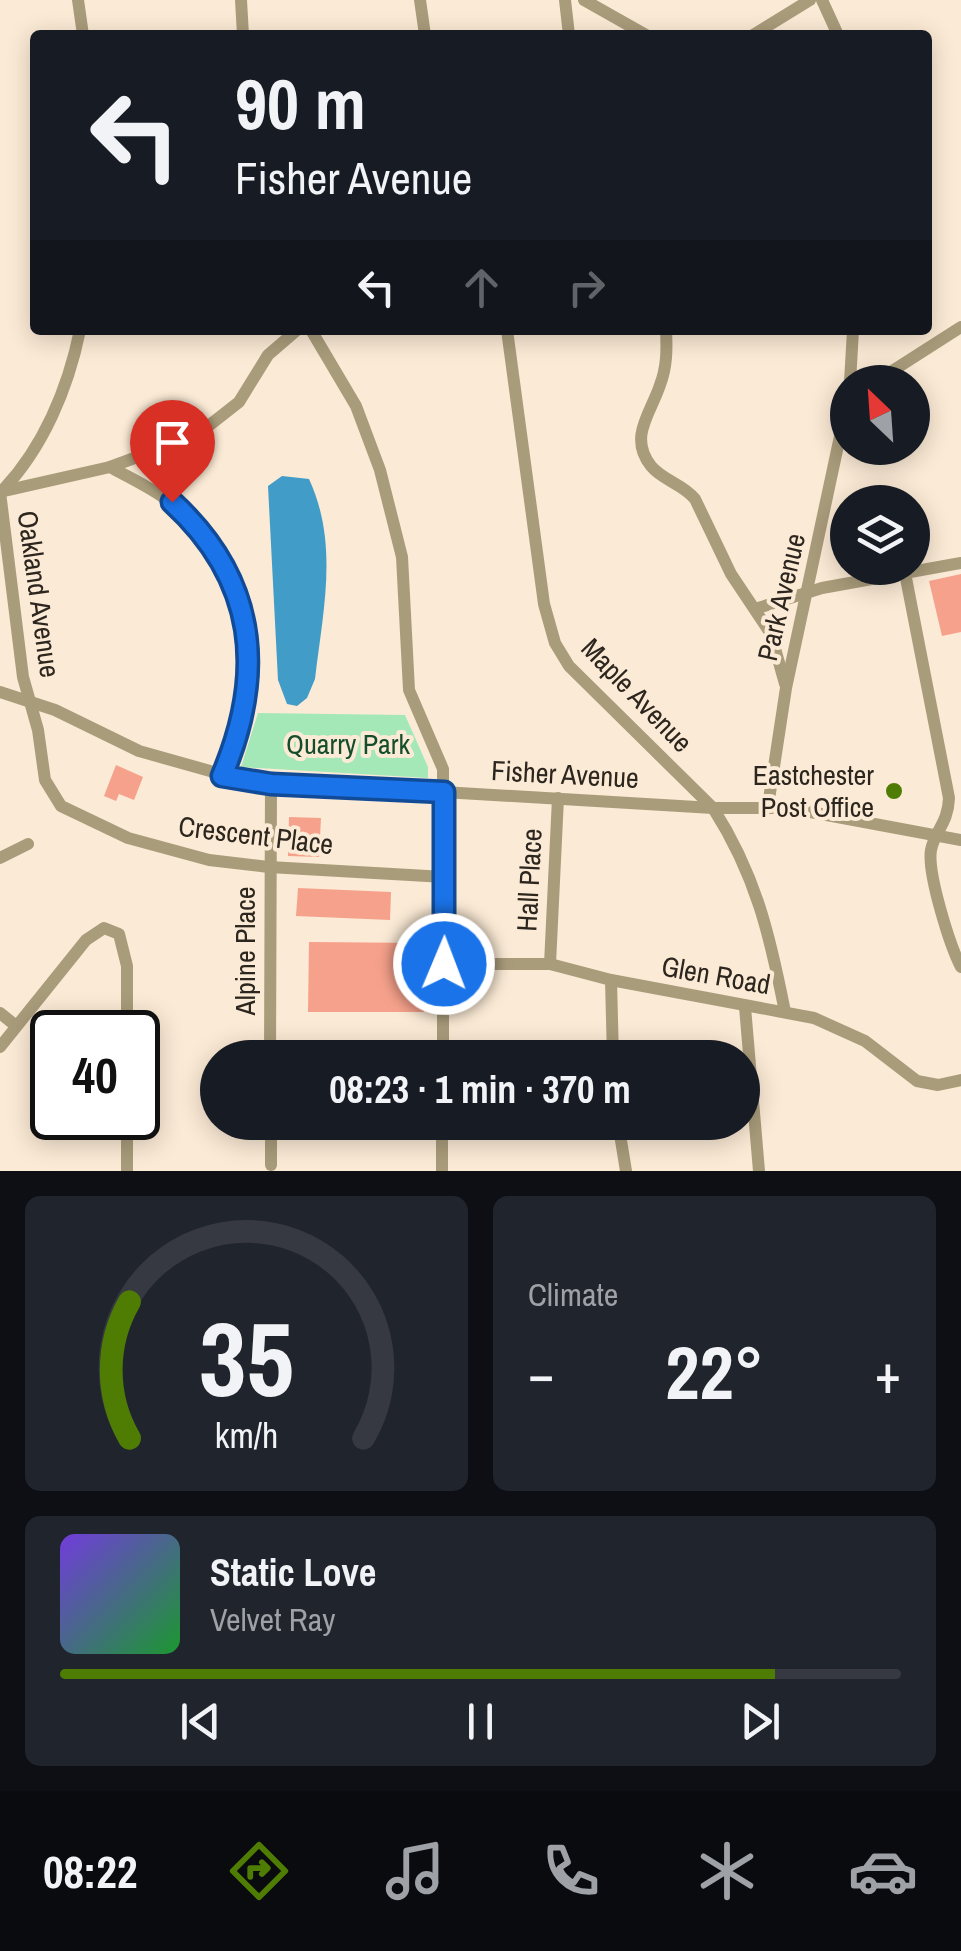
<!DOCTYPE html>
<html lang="en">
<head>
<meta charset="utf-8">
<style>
  :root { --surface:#171b24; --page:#20242c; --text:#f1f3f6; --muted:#9ea1a6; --line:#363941; --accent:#4f7d04 }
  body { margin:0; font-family:"Archivo Narrow",sans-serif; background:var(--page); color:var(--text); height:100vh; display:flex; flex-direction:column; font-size:38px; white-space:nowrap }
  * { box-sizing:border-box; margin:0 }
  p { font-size:32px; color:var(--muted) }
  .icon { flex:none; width:55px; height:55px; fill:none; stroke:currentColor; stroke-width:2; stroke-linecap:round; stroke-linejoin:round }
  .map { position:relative; height:1171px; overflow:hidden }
  .side { display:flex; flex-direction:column; gap:25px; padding:25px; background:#0d0f14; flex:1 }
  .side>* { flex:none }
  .guide { position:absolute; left:30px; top:30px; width:902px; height:305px; border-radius:10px; box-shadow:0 5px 25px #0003; background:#171b24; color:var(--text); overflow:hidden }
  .needle { width:65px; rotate:335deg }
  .fabs { position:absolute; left:830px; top:365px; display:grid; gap:20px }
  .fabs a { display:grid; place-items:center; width:100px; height:100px; border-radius:50%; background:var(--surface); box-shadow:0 5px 25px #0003; font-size:50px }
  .speed { position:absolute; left:30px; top:1010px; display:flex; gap:20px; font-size:50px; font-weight:700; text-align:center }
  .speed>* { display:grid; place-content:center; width:130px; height:130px; border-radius:50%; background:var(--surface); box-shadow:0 5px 25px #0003; line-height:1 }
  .speed .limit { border:5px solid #111; border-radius:15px; background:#fff; color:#111 }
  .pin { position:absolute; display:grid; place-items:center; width:85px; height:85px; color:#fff; margin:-102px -42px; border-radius:50% 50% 50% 0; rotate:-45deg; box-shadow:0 0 10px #0007 }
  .pin .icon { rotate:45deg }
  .me { position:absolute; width:110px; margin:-55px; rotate:1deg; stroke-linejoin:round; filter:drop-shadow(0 0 8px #0008) }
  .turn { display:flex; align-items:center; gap:35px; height:210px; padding:0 40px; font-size:45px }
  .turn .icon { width:130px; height:130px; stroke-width:2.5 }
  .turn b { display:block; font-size:70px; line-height:85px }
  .lanes { display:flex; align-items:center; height:95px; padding:0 40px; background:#0003; justify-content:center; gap:50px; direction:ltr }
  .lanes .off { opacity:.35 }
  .big { font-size:75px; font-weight:700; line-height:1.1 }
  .side .tile { flex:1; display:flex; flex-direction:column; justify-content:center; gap:15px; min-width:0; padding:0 35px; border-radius:15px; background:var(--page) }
  .side .dial { align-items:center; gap:0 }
  .dial svg { height:260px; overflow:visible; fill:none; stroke:var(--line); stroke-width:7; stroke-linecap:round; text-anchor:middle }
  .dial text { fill:var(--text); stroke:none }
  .song { display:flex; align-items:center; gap:30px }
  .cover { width:120px; height:120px; border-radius:15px; background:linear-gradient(135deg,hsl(260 70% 55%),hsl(130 70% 35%)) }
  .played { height:10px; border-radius:5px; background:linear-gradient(90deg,var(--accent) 85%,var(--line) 85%) }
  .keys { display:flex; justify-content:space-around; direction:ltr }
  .heat { display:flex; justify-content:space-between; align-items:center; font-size:55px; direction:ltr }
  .side .tiles { flex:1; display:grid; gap:25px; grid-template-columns:1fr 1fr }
  .tile:last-child { grid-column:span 2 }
  .trip { position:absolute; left:200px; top:1040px; width:560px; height:100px; border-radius:50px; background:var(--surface); box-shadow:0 5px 25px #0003; font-weight:700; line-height:100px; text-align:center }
  .tab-bar { display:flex; height:160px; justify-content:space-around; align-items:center; background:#090b0e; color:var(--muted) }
  .tab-bar .icon { width:70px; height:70px }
  .tab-bar .selected { color:var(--accent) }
  .tab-bar b { font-size:45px; color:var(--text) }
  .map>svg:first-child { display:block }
  .green { fill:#a4e8b8 }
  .water { fill:#419cc8 }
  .building { fill:#f6a18b }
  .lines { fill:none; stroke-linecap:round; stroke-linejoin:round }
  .minor { stroke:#a99c7b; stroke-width:12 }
  .route-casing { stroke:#114b97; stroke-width:25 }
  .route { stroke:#1a73e8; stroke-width:18 }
  .poi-dot { fill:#4f7d04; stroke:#fbead5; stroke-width:4 }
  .labels { text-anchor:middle; stroke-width:8; stroke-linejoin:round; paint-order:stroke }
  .street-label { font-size:28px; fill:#2c261e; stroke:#fbead5 }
  .park-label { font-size:28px; fill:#144d2c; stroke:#fbead5 }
  .poi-label { font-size:28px; fill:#2c261e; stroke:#fbead5; text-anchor:end }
</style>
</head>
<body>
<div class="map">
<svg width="961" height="1171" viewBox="0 0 961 1171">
  <rect width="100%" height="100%" fill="#fbead5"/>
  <path class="green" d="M258,713L405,715L428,767V778L241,767Z"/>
  <path class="water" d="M282,476L309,479C339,544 323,610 315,679L307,698L297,706L287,704L278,680L268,486Z"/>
  <g class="building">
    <path d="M961,574V632L942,636L929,581Z"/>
    <path d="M116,765L143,777L134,800L119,794L116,801L104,796Z"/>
    <path d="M289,817L321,818L319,857L288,856Z"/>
    <path d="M298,888L391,892L390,920L296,916Z"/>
    <path d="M309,942L424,943V1012H308Z"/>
  </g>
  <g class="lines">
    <g class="minor">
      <path d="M78,0L83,35"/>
      <path d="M241,0L243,35"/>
      <path d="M420,0L425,35"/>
      <path d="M565,0L569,35"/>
      <path d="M584,0L646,35"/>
      <path d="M822,0L838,35"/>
      <path d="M753,35L810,0"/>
      <path d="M311,330L356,406L380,470L402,557L409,690L443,769V1058"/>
      <path d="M507,330L544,604L555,643L569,666L713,808C756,875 770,936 785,1012"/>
      <path d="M666,330C667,349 667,367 660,385C651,413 628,437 651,466C662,480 683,484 695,499L731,574L771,634L785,684"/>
      <path d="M850,382L853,330"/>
      <path d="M875,382L961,327"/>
      <path d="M110,467C130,478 152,488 170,502C258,569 262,681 222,776"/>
      <path d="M2,491C43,448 68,389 80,330"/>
      <path d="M0,492L23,677L38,730L45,780L61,806L128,838L209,860L269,867L445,877"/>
      <path d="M0,492L110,467L197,435L239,402L268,355L297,330"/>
      <path d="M905,573L949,798C948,824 935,830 931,850C927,873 950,946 961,967"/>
      <path d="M755,609L822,588L961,563"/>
      <path d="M0,692L55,710L139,751L242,780L713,808H789L961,840"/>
      <path d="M768,806L786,688L848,399"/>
      <path d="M0,858L28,844"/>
      <path d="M444,964H550L611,980L814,1018L865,1041L917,1081L938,1085L961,1080"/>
      <path d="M550,964L558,798"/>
      <path d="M611,980L613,1058"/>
      <path d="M745,1007L759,1171"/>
      <path d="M0,1013L15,1025"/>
      <path d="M0,1047L86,940L104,928L119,934L127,966V1032"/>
      <path d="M270,1058L271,785"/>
      <path d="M127,1118V1171"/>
      <path d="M271,1122V1165"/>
      <path d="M618,1122L626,1171"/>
      <path d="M442,1171V1122"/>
    </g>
  </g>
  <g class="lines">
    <g class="route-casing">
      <path id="route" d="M172,502C257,580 266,672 222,776L271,784L444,792V964"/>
    </g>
    <use href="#route" class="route"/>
  </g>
  <circle class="poi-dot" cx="894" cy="791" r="10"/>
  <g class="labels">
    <g class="street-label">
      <text transform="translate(39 594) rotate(82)" y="10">Oakland Avenue</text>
      <text transform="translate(781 597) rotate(-77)" y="10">Park Avenue</text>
      <text transform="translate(637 695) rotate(46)" y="10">Maple Avenue</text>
      <text transform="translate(565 774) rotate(3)" y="10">Fisher Avenue</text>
      <text transform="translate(256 835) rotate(7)" y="10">Crescent Place</text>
      <text transform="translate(529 880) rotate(-87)" y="10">Hall Place</text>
      <text transform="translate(245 951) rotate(-90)" y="10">Alpine Place</text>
      <text transform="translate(716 975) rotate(10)" y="10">Glen Road</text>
    </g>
    <g class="park-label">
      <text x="348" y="754">Quarry Park</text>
    </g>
    <g class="poi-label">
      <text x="874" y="785">Eastchester<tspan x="874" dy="32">Post Office</tspan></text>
    </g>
  </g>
</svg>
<div class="fabs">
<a><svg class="needle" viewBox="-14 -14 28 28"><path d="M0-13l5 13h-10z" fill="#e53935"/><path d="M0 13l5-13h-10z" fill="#9ea1a6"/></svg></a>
<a><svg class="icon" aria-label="layers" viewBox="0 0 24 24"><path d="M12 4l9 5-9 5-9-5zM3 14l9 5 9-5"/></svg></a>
</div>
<div class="speed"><div class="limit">40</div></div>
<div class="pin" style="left:172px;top:502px;background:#d93025"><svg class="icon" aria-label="arrive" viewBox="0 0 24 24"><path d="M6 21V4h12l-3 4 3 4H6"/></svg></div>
<svg class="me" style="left:444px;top:964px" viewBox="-20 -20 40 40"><circle r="17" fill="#1a73e8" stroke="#fff" stroke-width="3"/><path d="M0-11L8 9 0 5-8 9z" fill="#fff"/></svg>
<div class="trip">08:23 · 1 min · 370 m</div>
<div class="guide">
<div class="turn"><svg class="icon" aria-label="left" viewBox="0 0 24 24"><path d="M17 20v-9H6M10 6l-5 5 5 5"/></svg><div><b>90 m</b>Fisher Avenue</div></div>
<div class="lanes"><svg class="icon" aria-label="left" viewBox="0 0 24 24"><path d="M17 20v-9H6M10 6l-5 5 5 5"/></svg><svg class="icon off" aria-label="ahead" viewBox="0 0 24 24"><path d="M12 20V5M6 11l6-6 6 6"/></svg><svg class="icon off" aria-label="right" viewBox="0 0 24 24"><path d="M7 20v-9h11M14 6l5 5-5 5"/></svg></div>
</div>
</div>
<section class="side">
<div class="tiles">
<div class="tile dial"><svg viewBox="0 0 100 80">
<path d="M14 69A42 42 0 1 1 86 69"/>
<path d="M14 69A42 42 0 0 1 14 27" stroke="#4f7d04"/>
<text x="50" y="56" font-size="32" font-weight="700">35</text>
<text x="50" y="72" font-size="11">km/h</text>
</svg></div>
<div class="tile"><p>Climate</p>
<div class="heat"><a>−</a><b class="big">22°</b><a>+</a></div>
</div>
<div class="tile">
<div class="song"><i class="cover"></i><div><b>Static Love</b><p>Velvet Ray</p></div></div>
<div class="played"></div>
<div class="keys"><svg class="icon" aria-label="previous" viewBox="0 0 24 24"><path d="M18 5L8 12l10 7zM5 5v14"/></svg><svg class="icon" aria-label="pause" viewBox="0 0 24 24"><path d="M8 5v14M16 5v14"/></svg><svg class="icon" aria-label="next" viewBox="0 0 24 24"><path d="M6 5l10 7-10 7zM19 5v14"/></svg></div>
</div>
</div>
</section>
<nav class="tab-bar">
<b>08:22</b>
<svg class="icon selected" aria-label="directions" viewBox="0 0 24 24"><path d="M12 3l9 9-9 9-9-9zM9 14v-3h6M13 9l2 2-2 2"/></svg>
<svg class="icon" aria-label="music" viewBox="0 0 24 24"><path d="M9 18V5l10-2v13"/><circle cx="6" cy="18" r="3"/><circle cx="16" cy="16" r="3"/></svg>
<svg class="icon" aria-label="phone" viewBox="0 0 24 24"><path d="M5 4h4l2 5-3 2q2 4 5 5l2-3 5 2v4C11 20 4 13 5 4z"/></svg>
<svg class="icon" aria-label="climate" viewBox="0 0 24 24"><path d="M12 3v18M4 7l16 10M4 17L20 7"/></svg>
<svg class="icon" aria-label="car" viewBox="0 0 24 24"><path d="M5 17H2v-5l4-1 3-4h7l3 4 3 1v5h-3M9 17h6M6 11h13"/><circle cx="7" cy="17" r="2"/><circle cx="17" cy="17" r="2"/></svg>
</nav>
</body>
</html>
